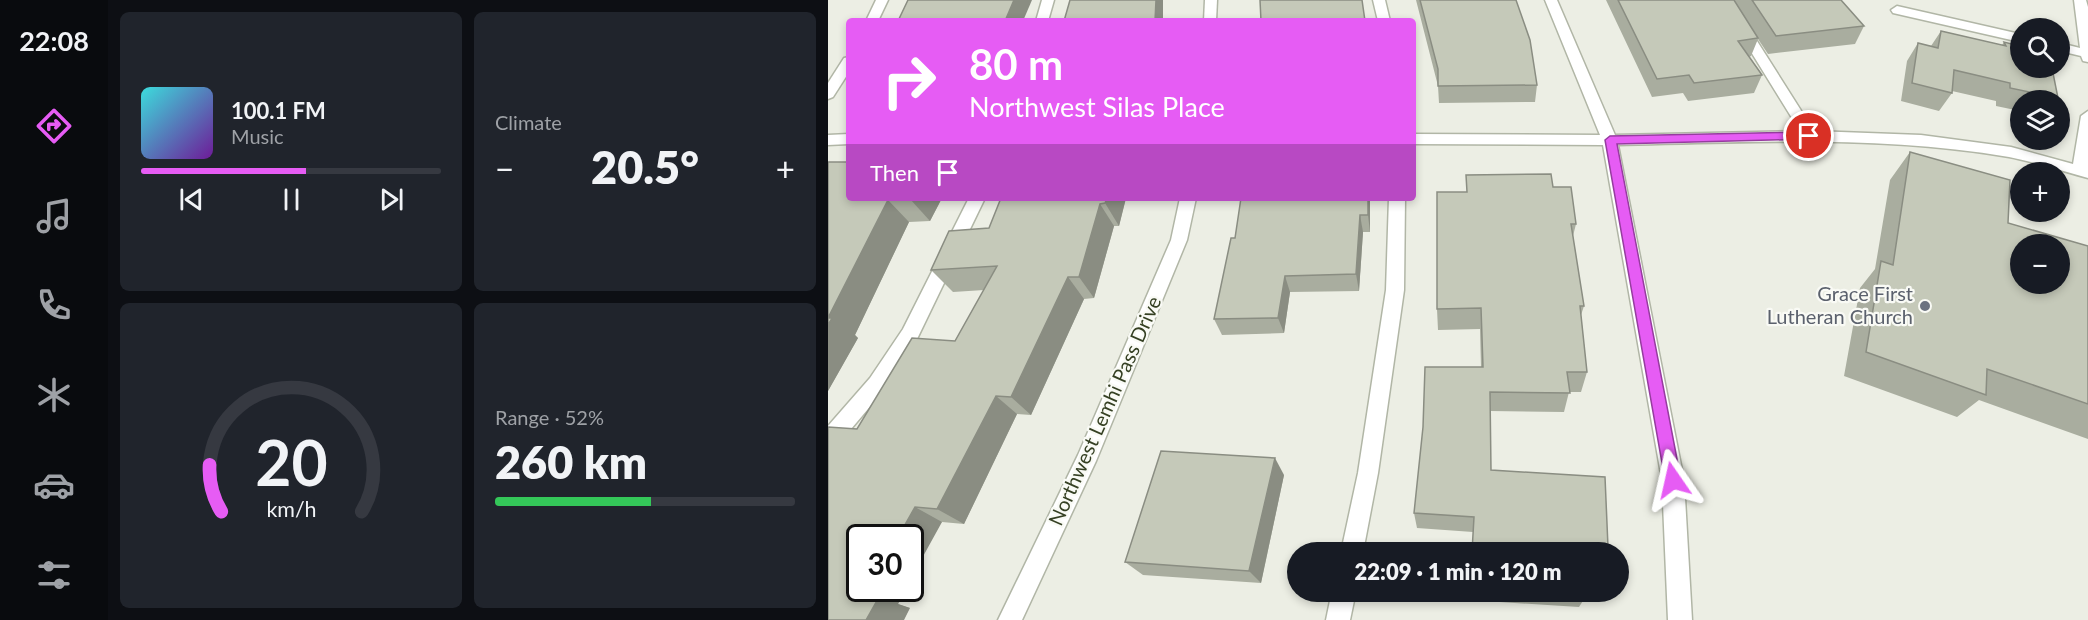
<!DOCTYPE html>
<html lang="en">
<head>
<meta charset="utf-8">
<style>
  :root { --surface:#171b24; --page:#20242c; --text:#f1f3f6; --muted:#9ea1a6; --line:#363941; --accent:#e65cf4 }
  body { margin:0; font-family:Lato,sans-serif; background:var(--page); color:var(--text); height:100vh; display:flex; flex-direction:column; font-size:22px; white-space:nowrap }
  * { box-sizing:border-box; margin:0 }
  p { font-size:20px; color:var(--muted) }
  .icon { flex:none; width:33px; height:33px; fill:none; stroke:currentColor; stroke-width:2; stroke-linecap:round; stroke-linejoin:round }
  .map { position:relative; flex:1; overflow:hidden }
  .panel { display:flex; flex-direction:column; gap:12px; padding:12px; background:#0d0f14; width:720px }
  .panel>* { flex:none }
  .top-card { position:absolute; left:18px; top:18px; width:570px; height:183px; border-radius:6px; box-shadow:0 3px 9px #0003; background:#e65cf4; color:#fff; overflow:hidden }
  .tools { position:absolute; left:1182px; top:18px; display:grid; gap:12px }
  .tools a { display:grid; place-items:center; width:60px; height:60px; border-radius:50%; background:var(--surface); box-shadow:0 3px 9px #0003; font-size:30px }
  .speed { position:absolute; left:18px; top:524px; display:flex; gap:12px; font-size:30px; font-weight:700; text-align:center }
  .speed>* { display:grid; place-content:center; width:78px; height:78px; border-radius:50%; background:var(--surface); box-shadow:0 3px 9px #0003; line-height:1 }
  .speed .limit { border:3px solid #111; border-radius:9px; background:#fff; color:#111 }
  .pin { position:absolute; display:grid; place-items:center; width:51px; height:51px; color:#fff; margin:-26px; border:3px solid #fff; border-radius:50%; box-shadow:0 2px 6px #0007 }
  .me { position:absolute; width:66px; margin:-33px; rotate:349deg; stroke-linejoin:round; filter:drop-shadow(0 0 4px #0008) }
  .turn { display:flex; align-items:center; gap:21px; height:126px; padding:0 24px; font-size:27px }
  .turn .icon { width:78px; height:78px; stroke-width:2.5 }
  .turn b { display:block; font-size:42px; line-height:51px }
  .then { display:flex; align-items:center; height:57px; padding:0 24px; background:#0003; gap:12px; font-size:22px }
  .big { font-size:45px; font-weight:800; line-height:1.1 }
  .panel .tile { flex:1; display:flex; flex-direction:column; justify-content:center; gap:9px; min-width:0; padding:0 21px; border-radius:9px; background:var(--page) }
  .panel .dial { align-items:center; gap:0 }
  .dial svg { height:156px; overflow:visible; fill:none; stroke:var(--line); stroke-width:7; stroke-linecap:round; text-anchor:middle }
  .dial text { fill:var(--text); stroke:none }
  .song { display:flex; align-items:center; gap:18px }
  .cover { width:72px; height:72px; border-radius:9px; background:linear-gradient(135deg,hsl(180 70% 55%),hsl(280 70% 35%)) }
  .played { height:6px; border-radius:3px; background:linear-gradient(90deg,var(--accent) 55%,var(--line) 55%) }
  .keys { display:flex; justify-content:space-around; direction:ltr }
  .heat { display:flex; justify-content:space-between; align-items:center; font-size:33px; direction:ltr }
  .charge { height:9px; border-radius:4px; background:linear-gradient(90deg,#34c759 52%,var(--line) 0) }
  .panel .tiles { flex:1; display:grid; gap:12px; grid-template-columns:repeat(2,1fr) }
  .trip { position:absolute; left:459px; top:542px; width:342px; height:60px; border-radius:30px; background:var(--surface); box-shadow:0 3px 9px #0003; font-weight:800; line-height:60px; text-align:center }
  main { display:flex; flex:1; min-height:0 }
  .tab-bar { display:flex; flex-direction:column; width:108px; justify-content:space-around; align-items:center; background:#090b0e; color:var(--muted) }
  .tab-bar .icon { width:42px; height:42px }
  .tab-bar .current { color:var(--accent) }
  .tab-bar b { font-size:27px; color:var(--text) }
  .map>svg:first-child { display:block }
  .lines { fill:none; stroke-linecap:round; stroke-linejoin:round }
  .minor-casing { stroke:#b1b6a6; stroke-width:3 }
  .minor { fill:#fff; fill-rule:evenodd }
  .wall { fill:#a9ad9f }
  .shaded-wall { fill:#8a8d82 }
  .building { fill:#c5c9b9; stroke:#8a8d82; stroke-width:1.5; fill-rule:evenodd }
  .route { fill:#e65cf4; stroke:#963c9f; stroke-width:1.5 }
  .worship-dot { fill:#6b7280; stroke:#f9faf5; stroke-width:2 }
  .labels { text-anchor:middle; stroke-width:4.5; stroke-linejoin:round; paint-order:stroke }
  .worship-label { font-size:20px; fill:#5b616d; stroke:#f9faf5; text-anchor:end }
  .street-label { font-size:20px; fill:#354023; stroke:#f9faf5 }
</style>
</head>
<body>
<main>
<nav class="tab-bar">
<b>22:08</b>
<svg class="icon current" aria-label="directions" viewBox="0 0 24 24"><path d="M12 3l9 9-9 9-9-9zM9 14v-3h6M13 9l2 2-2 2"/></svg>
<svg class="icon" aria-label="music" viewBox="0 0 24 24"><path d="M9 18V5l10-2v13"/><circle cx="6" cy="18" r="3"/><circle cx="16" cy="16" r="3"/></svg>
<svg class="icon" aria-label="phone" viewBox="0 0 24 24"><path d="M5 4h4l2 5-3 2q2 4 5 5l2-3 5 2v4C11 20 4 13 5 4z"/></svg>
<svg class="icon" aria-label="climate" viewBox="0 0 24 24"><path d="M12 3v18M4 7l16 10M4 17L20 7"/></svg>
<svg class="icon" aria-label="car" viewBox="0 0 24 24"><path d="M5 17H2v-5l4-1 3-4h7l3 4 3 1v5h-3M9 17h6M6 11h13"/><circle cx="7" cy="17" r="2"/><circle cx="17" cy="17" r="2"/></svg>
<svg class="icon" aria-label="filters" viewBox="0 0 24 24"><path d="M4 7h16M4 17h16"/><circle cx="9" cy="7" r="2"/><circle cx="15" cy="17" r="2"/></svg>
</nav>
<section class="panel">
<div class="tiles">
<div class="tile">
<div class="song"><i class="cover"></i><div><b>100.1 FM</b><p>Music</p></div></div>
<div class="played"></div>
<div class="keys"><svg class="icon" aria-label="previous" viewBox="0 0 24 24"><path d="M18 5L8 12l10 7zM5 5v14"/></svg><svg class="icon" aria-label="pause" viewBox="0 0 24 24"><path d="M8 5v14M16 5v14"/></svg><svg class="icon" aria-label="next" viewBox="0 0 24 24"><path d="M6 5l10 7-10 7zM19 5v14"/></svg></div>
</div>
<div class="tile"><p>Climate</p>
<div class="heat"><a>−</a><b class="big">20.5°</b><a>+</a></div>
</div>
<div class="tile dial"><svg viewBox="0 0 100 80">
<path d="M14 69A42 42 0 1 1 86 69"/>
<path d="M14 69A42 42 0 0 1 8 45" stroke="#e65cf4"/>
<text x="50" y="56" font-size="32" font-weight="700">20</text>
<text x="50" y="72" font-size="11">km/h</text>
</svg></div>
<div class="tile"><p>Range · 52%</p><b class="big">260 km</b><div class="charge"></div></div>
</div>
</section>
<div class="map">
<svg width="1260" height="620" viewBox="0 0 1260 620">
  <rect width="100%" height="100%" fill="#eceee4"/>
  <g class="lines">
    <g class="minor-casing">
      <g id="minor">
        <path d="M48,0H60L50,21H38Z"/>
        <path d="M214,0H226L220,21H208Z"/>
        <path d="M377,0H389L388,21H376Z"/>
        <path d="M545,0H557L562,21H550Z"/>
        <path d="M717,0H729L787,135L972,131L891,0H903L986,131L1093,135L1183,147L1245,164L1253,116L1260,111V178C1234,171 1207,162 1181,157C1052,135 921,142 790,145L856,480L864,620H840L834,480L775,145L585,144V134L772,135Z"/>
        <path d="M1246,0H1258L1260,7V62L1255,61L1253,56L1232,51V43L1252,48Z"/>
        <path d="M1069,6L1192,34V42L1065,13L1063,10Z"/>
        <path d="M21,57V72L5,97L0,99V83L16,58Z"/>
        <path d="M21,134V144L0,145V135Z"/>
        <path d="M141,198H157L89,339L56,390L7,448L0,450V426L42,378L75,329Z"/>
        <path d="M352,198H368L359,240L268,461L194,620H170L250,455L343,240Z"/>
        <path d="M561,198H577L576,290L550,473L535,552H513L530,473L558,290Z"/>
        <path d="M504,591H528L522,620H498Z"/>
      </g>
    </g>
    <use href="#minor" class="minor"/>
  </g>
  <g class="wall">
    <path d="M588,0H688L709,85L707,102L611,103L610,86Z"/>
    <path d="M778,0H1013L1036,26L1027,44L940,54L930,39L923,56L921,57L934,75L926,93L860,101L855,93L824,97Z"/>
    <path d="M1113,31L1174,45L1176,42L1230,98L1228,100H1192V111L1168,106V101L1124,91V93L1111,111L1073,101L1079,61L1090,43L1103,46Z"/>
    <path d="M1082,152L1180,223L1260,246V439L1151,400L1129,417L1016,376L1032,288L1047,269L1062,180Z"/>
    <path d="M0,162L114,198L102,221L81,222L27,335L30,338L0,391Z"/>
    <path d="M725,187L748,224L745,236L756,306L753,315L759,372L753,392H741L736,412L662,411L663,470L780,547L777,552H644L645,532L589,528L586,513L653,367L652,329L610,330L609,309L638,192Z"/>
    <path d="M298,198L291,226H286L266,298L256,299L203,415L189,414L136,524L114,522L32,588H78L70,604L82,608L0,620L127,341L156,290L125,292L103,270L161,228Z"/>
    <path d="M413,198H542V232H535L531,291L462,292L456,333L394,335L386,319L407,238Z"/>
    <path d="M456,475L433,583L315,575L297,562Z"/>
    <path d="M642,591H758V596L751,607L641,600Z"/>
  </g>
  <g class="shaded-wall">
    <path d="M186,0H204L195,21H177Z"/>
    <path d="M328,0H335V21H327Z"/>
    <path d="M83,198H114L102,221L82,199Z"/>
    <path d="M279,198H298L291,226L277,203Z"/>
    <path d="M540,198H542V232L540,215Z"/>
    <path d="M60,200L81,222L27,335L30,338L0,391V318Z"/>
    <path d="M272,204L286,226L266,298L251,277Z"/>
    <path d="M532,215L535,232L531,291L528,274Z"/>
    <path d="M457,276L462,292L456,333L450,318Z"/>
    <path d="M240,277L256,299L203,415L183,397Z"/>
    <path d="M168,396L189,414L136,524L109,509Z"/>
    <path d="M447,458L456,475L433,583L421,571Z"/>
    <path d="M87,507L114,522L82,580V537H70Z"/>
    <path d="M40,588H78L70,604L82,608L76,620H38L36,595Z"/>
  </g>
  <g class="building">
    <path d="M80,0H186L177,21H70Z"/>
    <path d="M242,0H328L327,21H236Z"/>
    <path d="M432,0H534L537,21H433Z"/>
    <path d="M592,0H688L702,40L709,85L610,86V69Z"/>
    <path d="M790,0H906L930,38L910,41L934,75L866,83L861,75L829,79Z"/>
    <path d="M924,0H1013L1036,26L948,36Z"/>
    <path d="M1113,31L1178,46L1176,42L1192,46V68H1224L1230,98L1182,88V83L1126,70L1124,93L1084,83L1090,43L1110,48Z"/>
    <path d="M1082,152L1182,180L1180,223L1260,246V404L1159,369L1158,395L1038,352L1053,261L1065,265ZM1192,244H1232V284H1192Z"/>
    <path d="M0,162H21V198H83L82,199L60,200L0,318Z"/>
    <path d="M723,174L725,187H743L748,224H743L756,306H752L759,372H739L742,393L662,392L663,470L777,477L780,547L756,545V552H644L646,517L586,513L595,427L597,367H655L653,308L609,309V192H639L638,175Z"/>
    <path d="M173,198H279L277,203L272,204L251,277H240L183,397L168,396L109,509L87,507L70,537H32V588H40L36,595L51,597L38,620H0V427L29,429L84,338L127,341L169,266L103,270L121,231L161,228Z"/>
    <path d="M413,198H540V215H532L528,274L457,276L450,318L386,319L403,238H407Z"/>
    <path d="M0,318H4L0,325Z"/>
    <path d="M333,451L447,458L421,571L297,562Z"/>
    <path d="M682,591H758V596Z"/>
  </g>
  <path class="route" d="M981,132L987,136L985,139L789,144L853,480L851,485L845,487L840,485L837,480L777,140L782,136Z"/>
  <circle class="worship-dot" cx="1097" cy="306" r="6"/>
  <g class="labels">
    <g class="worship-label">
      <text x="1085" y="301">Grace First<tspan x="1085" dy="23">Lutheran Church</tspan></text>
    </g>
    <g class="street-label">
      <text transform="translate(277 411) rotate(-66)" y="7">Northwest Lemhi Pass Drive</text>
    </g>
  </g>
</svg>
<div class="tools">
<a><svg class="icon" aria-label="search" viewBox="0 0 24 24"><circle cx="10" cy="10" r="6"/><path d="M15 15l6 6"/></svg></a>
<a><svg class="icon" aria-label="layers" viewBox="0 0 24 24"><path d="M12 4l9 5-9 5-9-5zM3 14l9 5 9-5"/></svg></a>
<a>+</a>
<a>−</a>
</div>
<div class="speed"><div class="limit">30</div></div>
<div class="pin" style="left:981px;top:136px;background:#d93025"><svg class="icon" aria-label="arrive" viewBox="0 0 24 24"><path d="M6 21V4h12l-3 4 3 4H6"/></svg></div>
<svg class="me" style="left:845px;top:480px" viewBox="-20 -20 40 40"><path d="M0-17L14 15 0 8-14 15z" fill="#e65cf4" stroke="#fff" stroke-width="4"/></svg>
<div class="trip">22:09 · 1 min · 120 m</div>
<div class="top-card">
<div class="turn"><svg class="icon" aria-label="right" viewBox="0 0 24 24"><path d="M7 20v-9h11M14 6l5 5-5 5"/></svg><div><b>80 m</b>Northwest Silas Place</div></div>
<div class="then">Then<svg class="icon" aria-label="arrive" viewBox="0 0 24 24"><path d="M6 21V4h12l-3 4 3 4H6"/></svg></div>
</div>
</div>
</main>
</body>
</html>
